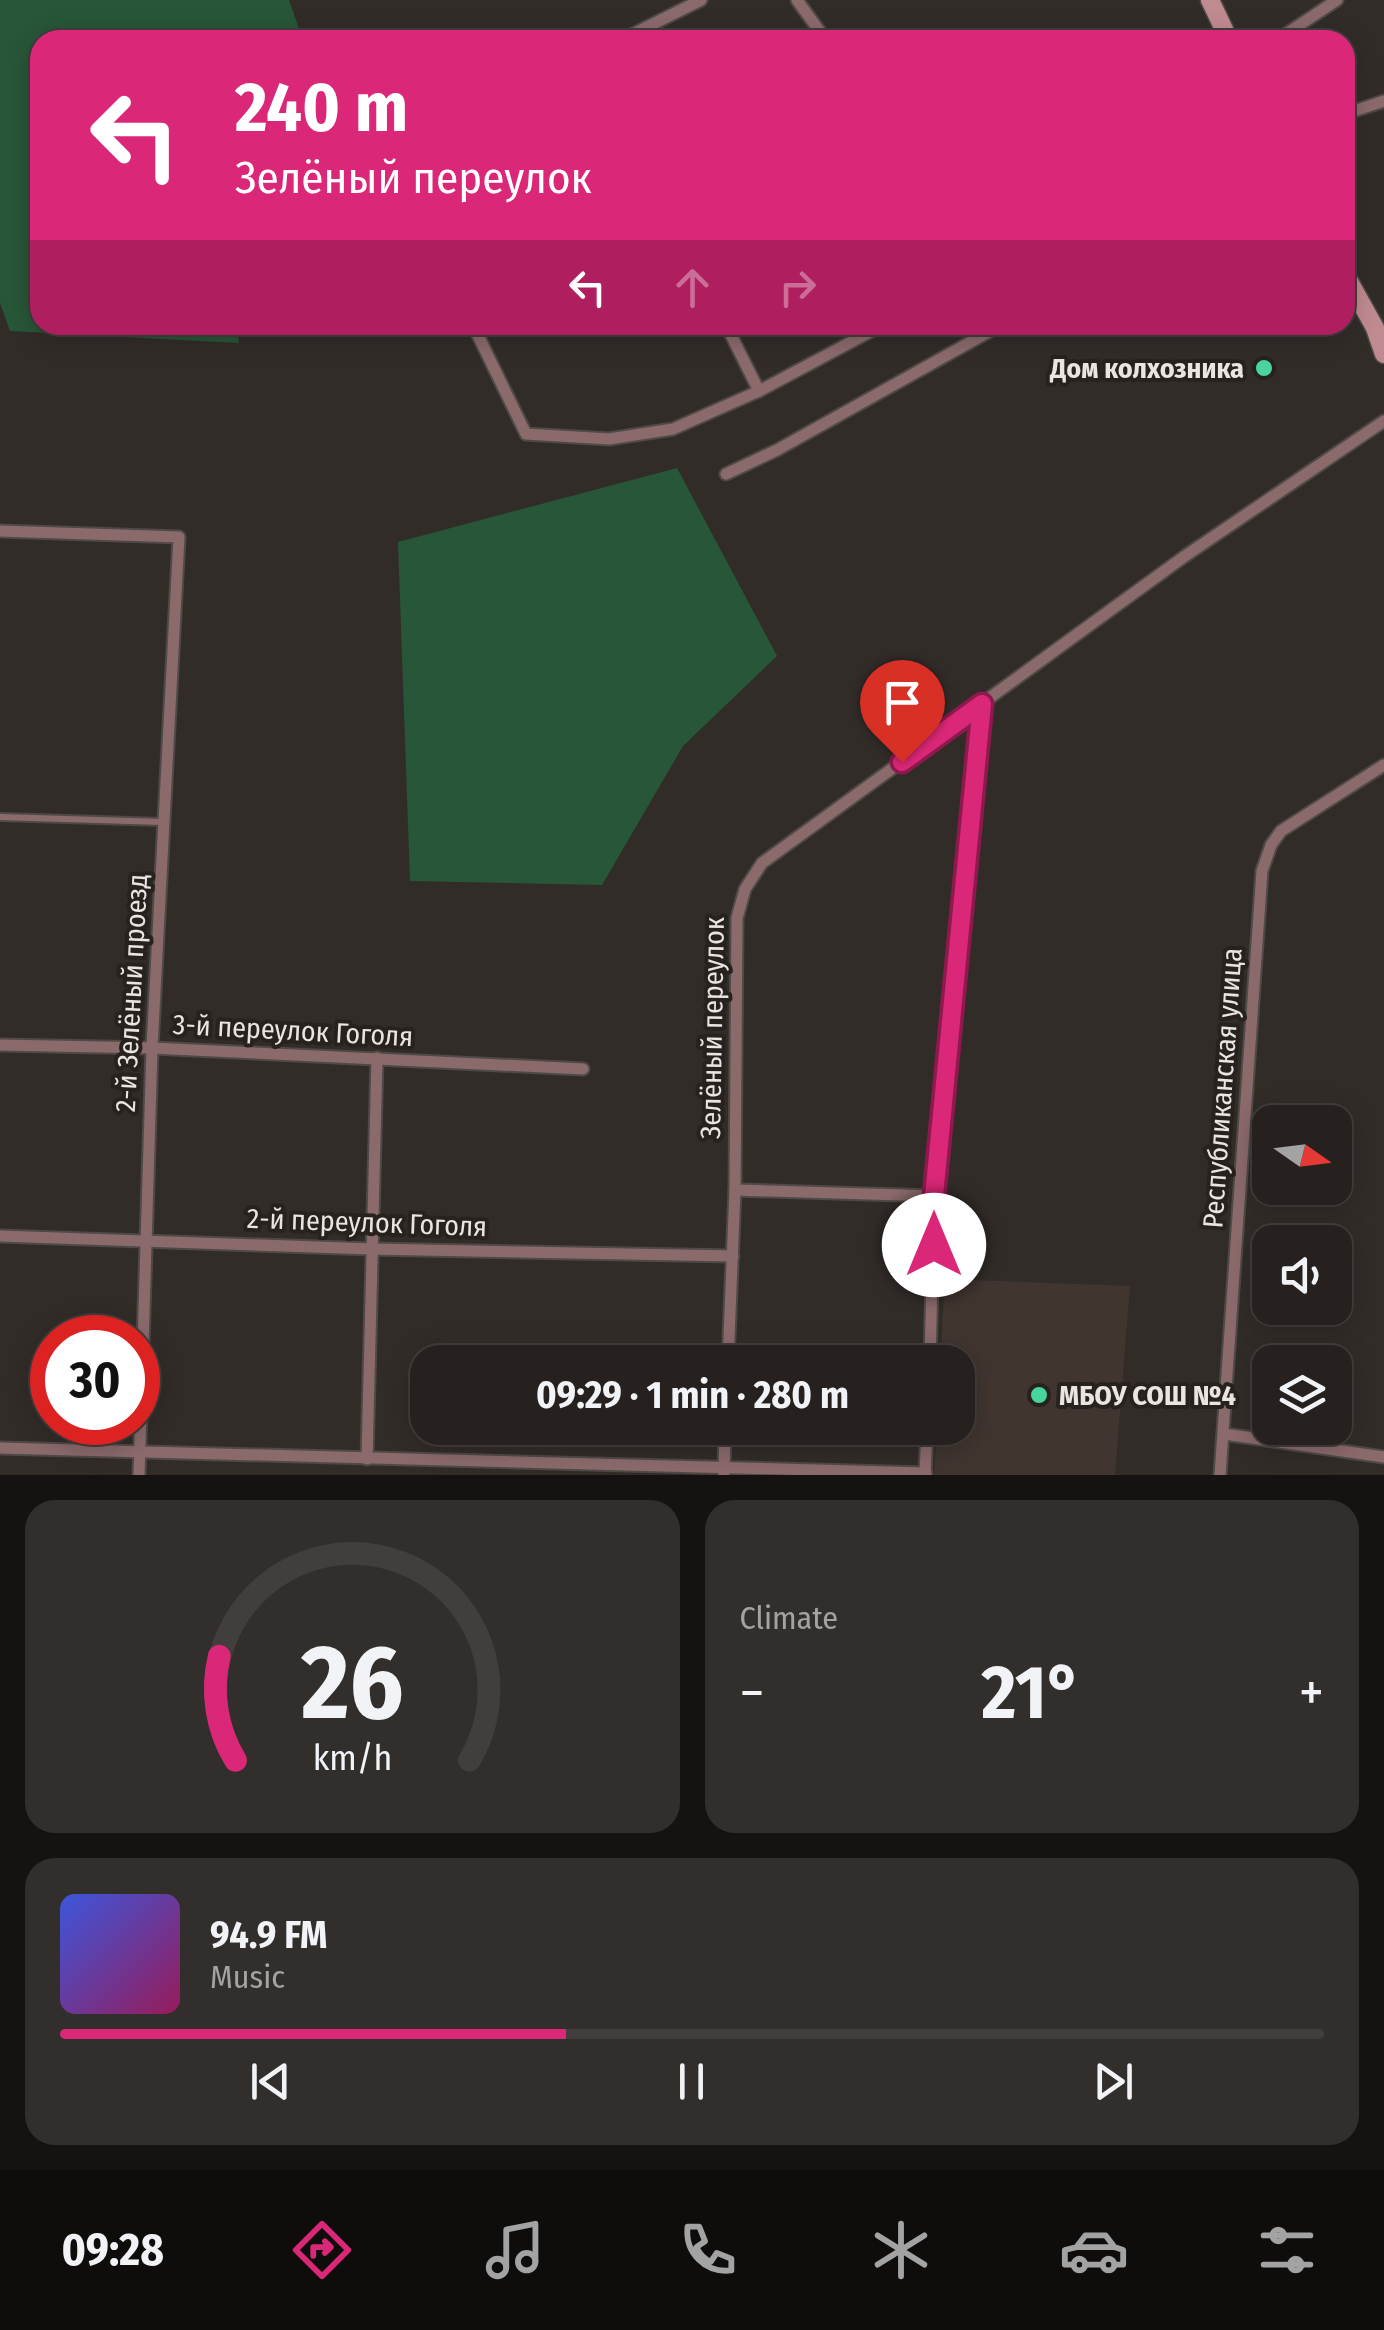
<!DOCTYPE html>
<html lang="en">
<head>
<meta charset="utf-8">
<style>
  :root { --surface:#26211f; --page:#322e2c; --text:#f1f3f6; --muted:#a4a3a4; --line:#423e3d; --accent:#db2777 }
  body { margin:0; font-family:"Fira Sans Condensed",sans-serif; background:var(--page); color:var(--text); height:100vh; display:flex; flex-direction:column; font-size:38px; white-space:nowrap }
  * { box-sizing:border-box; margin:0 }
  p { font-size:32px; color:var(--muted) }
  .icon { flex:none; width:55px; height:55px; fill:none; stroke:currentColor; stroke-width:2; stroke-linecap:round; stroke-linejoin:round }
  .map { position:relative; height:1475px; overflow:hidden }
  .sheet { display:flex; flex-direction:column; gap:25px; padding:25px; background:#151211; flex:1 }
  .sheet>* { flex:none }
  .guide { position:absolute; left:30px; top:30px; width:1325px; height:305px; border-radius:30px; box-shadow:0 5px 25px #0003,0 0 0 2px var(--line); background:#db2777; color:#fff; overflow:hidden }
  .needle { width:65px; rotate:104deg }
  .fabs { position:absolute; left:1252px; top:1105px; display:grid; gap:20px }
  .fabs a { display:grid; place-items:center; width:100px; height:100px; border-radius:20px; background:var(--surface); box-shadow:0 5px 25px #0003,0 0 0 2px var(--line); font-size:50px }
  .speed { position:absolute; left:30px; top:1315px; display:flex; gap:20px; font-size:50px; font-weight:700; text-align:center }
  .speed>* { display:grid; place-content:center; width:130px; height:130px; border-radius:50%; background:var(--surface); box-shadow:0 5px 25px #0003,0 0 0 2px var(--line); line-height:1 }
  .speed .limit { border:15px solid #d22; background:#fff; color:#111 }
  .pin { position:absolute; display:grid; place-items:center; width:85px; height:85px; color:#fff; margin:-102px -42px; border-radius:50% 50% 50% 0; rotate:-45deg; box-shadow:0 0 10px #0007 }
  .pin .icon { rotate:45deg }
  .me { position:absolute; width:110px; margin:-55px; rotate:0deg; stroke-linejoin:round; filter:drop-shadow(0 0 8px #0008) }
  .turn { display:flex; align-items:center; gap:35px; height:210px; padding:0 40px; font-size:45px }
  .turn .icon { width:130px; height:130px; stroke-width:2.5 }
  .turn b { display:block; font-size:70px; line-height:85px }
  .lanes { display:flex; align-items:center; height:95px; padding:0 40px; background:#0003; justify-content:center; gap:50px; direction:ltr }
  .lanes .off { opacity:.35 }
  .big { font-size:75px; font-weight:700; line-height:1.1 }
  .sheet .card { flex:1; display:flex; flex-direction:column; justify-content:center; gap:15px; min-width:0; padding:0 35px; border-radius:30px; background:var(--page) }
  .sheet .dial { align-items:center; gap:0 }
  .dial svg { height:260px; overflow:visible; fill:none; stroke:var(--line); stroke-width:7; stroke-linecap:round; text-anchor:middle }
  .dial text { fill:var(--text); stroke:none }
  .song { display:flex; align-items:center; gap:30px }
  .cover { width:120px; height:120px; border-radius:15px; background:linear-gradient(135deg,hsl(230 70% 55%),hsl(330 70% 35%)) }
  .played { height:10px; border-radius:5px; background:linear-gradient(90deg,var(--accent) 40%,var(--line) 40%) }
  .keys { display:flex; justify-content:space-around; direction:ltr }
  .heat { display:flex; justify-content:space-between; align-items:center; font-size:55px; direction:ltr }
  .sheet .tiles { flex:1; display:grid; gap:25px; grid-template-columns:1fr 1fr }
  .card:last-child { grid-column:span 2 }
  .trip { position:absolute; left:410px; top:1345px; width:565px; height:100px; border-radius:30px; background:var(--surface); box-shadow:0 5px 25px #0003,0 0 0 2px var(--line); font-weight:700; line-height:100px; text-align:center }
  .tab-bar { display:flex; height:160px; justify-content:space-around; align-items:center; background:#0f0d0c; color:var(--muted) }
  .tab-bar .icon { width:70px; height:70px }
  .tab-bar .current { color:var(--accent) }
  .tab-bar b { font-size:45px; color:var(--text) }
  .map>svg:first-child { display:block }
  .built { fill:#40352f }
  .green { fill:#285638 }
  .lines { fill:none; stroke-linecap:round; stroke-linejoin:round }
  .lane-casing { stroke:#4f4a47; stroke-width:10 }
  .street-casing { stroke:#4f4a47; stroke-width:15 }
  .secondary-casing { stroke:#4f4a47; stroke-width:21 }
  .lane { stroke:#8b6a6c; stroke-width:6 }
  .street { stroke:#8b6a6c; stroke-width:11 }
  .secondary { stroke:#c08b90; stroke-width:18 }
  .route-casing { stroke:#8e194d; stroke-width:25 }
  .route { stroke:#db2777; stroke-width:18 }
  .poi-dot { fill:#49d49d; stroke:#28221f; stroke-width:4 }
  .labels { text-anchor:middle; stroke-width:8; stroke-linejoin:round; paint-order:stroke }
  .poi-label { font-size:28px; font-weight:bold; fill:#e9e5e3; stroke:#28221f; text-anchor:end }
  .street-label { font-size:28px; fill:#e9e5e3; stroke:#28221f }
</style>
</head>
<body>
<div class="map">
<svg width="1384" height="1475" viewBox="0 0 1384 1475">
  <rect width="100%" height="100%" fill="#322c29"/>
  <path class="built" d="M945,1279L1130,1286L1115,1475H934L937,1428H958V1362H940Z"/>
  <g class="green">
    <path d="M0,0H289L303,40H40V325H236L239,343L10,331L0,303Z"/>
    <path d="M677,468L777,656L683,746L602,885L410,881L398,542Z"/>
  </g>
  <g class="lines">
    <g class="lane-casing">
      <path id="lane" d="M0,817L163,822"/>
    </g>
    <g class="street-casing">
      <g id="street">
        <path d="M797,0L826,40"/>
        <path d="M621,40L701,0"/>
        <path d="M1277,40L1337,0"/>
        <path d="M1345,114L1384,101"/>
        <path d="M473,325L526,434L609,439L673,429L759,391L883,325"/>
        <path d="M726,325L759,391"/>
        <path d="M726,474L777,450L1001,325"/>
        <path d="M0,531L179,537L152,1048L139,1475"/>
        <path d="M0,1045L152,1048L583,1069"/>
        <path d="M735,1190L934,1196"/>
        <path d="M0,1236L372,1249L733,1256"/>
        <path d="M728,1362L735,1190L737,918L745,889L762,863L1185,556L1384,421"/>
        <path d="M930,1362L934,1196L982,704"/>
        <path d="M1224,1434L1384,1457"/>
        <path d="M0,1448L926,1473"/>
        <path d="M367,1459L377,1058"/>
        <path d="M724,1473L725,1428"/>
        <path d="M925,1475L927,1428"/>
        <path d="M1220,1475L1262,871L1271,845L1281,831L1384,765"/>
      </g>
    </g>
    <g class="secondary-casing">
      <g id="secondary">
        <path d="M1210,0L1229,40"/>
        <path d="M1345,274L1375,328L1384,354"/>
      </g>
    </g>
    <use href="#lane" class="lane"/>
    <use href="#street" class="street"/>
    <use href="#secondary" class="secondary"/>
  </g>
  <g class="lines">
    <g class="route-casing">
      <path id="route" d="M902,762L982,704L934,1196V1245"/>
    </g>
    <use href="#route" class="route"/>
  </g>
  <g class="poi-dot">
    <circle cx="1264" cy="368" r="10"/>
    <circle cx="1039" cy="1395" r="10"/>
  </g>
  <g class="labels">
    <g class="poi-label">
      <text x="1244" y="378">Дом колхозника</text>
      <text x="1059" y="1405" text-anchor="start">МБОУ СОШ №4</text>
    </g>
    <g class="street-label">
      <text transform="translate(131 993) rotate(-87)" y="10">2-й Зелёный проезд</text>
      <text transform="translate(712 1028) rotate(-89)" y="10">Зелёный переулок</text>
      <text transform="translate(293 1030) rotate(3)" y="10">3-й переулок Гоголя</text>
      <text transform="translate(1222 1088) rotate(-86)" y="10">Республиканская улица</text>
      <text transform="translate(367 1222) rotate(2)" y="10">2-й переулок Гоголя</text>
    </g>
  </g>
</svg>
<div class="fabs">
<a><svg class="needle" viewBox="-14 -14 28 28"><path d="M0-13l5 13h-10z" fill="#e53935"/><path d="M0 13l5-13h-10z" fill="#a4a3a4"/></svg></a>
<a><svg class="icon" aria-label="sound" viewBox="0 0 24 24"><path d="M4 9h4l5-4v14l-5-4H4zM17 9q2 3 0 6"/></svg></a>
<a><svg class="icon" aria-label="layers" viewBox="0 0 24 24"><path d="M12 4l9 5-9 5-9-5zM3 14l9 5 9-5"/></svg></a>
</div>
<div class="speed"><div class="limit">30</div></div>
<div class="pin" style="left:902px;top:762px;background:#d93025"><svg class="icon" aria-label="arrive" viewBox="0 0 24 24"><path d="M6 21V4h12l-3 4 3 4H6"/></svg></div>
<svg class="me" style="left:934px;top:1245px" viewBox="-20 -20 40 40"><circle r="19" fill="#fff"/><path d="M0-13L10 11 0 6-10 11z" fill="#db2777"/></svg>
<div class="trip">09:29 · 1 min · 280 m</div>
<div class="guide">
<div class="turn"><svg class="icon" aria-label="left" viewBox="0 0 24 24"><path d="M17 20v-9H6M10 6l-5 5 5 5"/></svg><div><b>240 m</b>Зелёный переулок</div></div>
<div class="lanes"><svg class="icon" aria-label="left" viewBox="0 0 24 24"><path d="M17 20v-9H6M10 6l-5 5 5 5"/></svg><svg class="icon off" aria-label="ahead" viewBox="0 0 24 24"><path d="M12 20V5M6 11l6-6 6 6"/></svg><svg class="icon off" aria-label="right" viewBox="0 0 24 24"><path d="M7 20v-9h11M14 6l5 5-5 5"/></svg></div>
</div>
</div>
<section class="sheet">
<div class="tiles">
<div class="card dial"><svg viewBox="0 0 100 80">
<path d="M14 69A42 42 0 1 1 86 69"/>
<path d="M14 69A42 42 0 0 1 9 37" stroke="#db2777"/>
<text x="50" y="56" font-size="32" font-weight="700">26</text>
<text x="50" y="72" font-size="11">km/h</text>
</svg></div>
<div class="card"><p>Climate</p>
<div class="heat"><a>−</a><b class="big">21°</b><a>+</a></div>
</div>
<div class="card">
<div class="song"><i class="cover"></i><div><b>94.9 FM</b><p>Music</p></div></div>
<div class="played"></div>
<div class="keys"><svg class="icon" aria-label="previous" viewBox="0 0 24 24"><path d="M18 5L8 12l10 7zM5 5v14"/></svg><svg class="icon" aria-label="pause" viewBox="0 0 24 24"><path d="M8 5v14M16 5v14"/></svg><svg class="icon" aria-label="next" viewBox="0 0 24 24"><path d="M6 5l10 7-10 7zM19 5v14"/></svg></div>
</div>
</div>
</section>
<nav class="tab-bar">
<b>09:28</b>
<svg class="icon current" aria-label="directions" viewBox="0 0 24 24"><path d="M12 3l9 9-9 9-9-9zM9 14v-3h6M13 9l2 2-2 2"/></svg>
<svg class="icon" aria-label="music" viewBox="0 0 24 24"><path d="M9 18V5l10-2v13"/><circle cx="6" cy="18" r="3"/><circle cx="16" cy="16" r="3"/></svg>
<svg class="icon" aria-label="phone" viewBox="0 0 24 24"><path d="M5 4h4l2 5-3 2q2 4 5 5l2-3 5 2v4C11 20 4 13 5 4z"/></svg>
<svg class="icon" aria-label="climate" viewBox="0 0 24 24"><path d="M12 3v18M4 7l16 10M4 17L20 7"/></svg>
<svg class="icon" aria-label="car" viewBox="0 0 24 24"><path d="M5 17H2v-5l4-1 3-4h7l3 4 3 1v5h-3M9 17h6M6 11h13"/><circle cx="7" cy="17" r="2"/><circle cx="17" cy="17" r="2"/></svg>
<svg class="icon" aria-label="filters" viewBox="0 0 24 24"><path d="M4 7h16M4 17h16"/><circle cx="9" cy="7" r="2"/><circle cx="15" cy="17" r="2"/></svg>
</nav>
</body>
</html>
